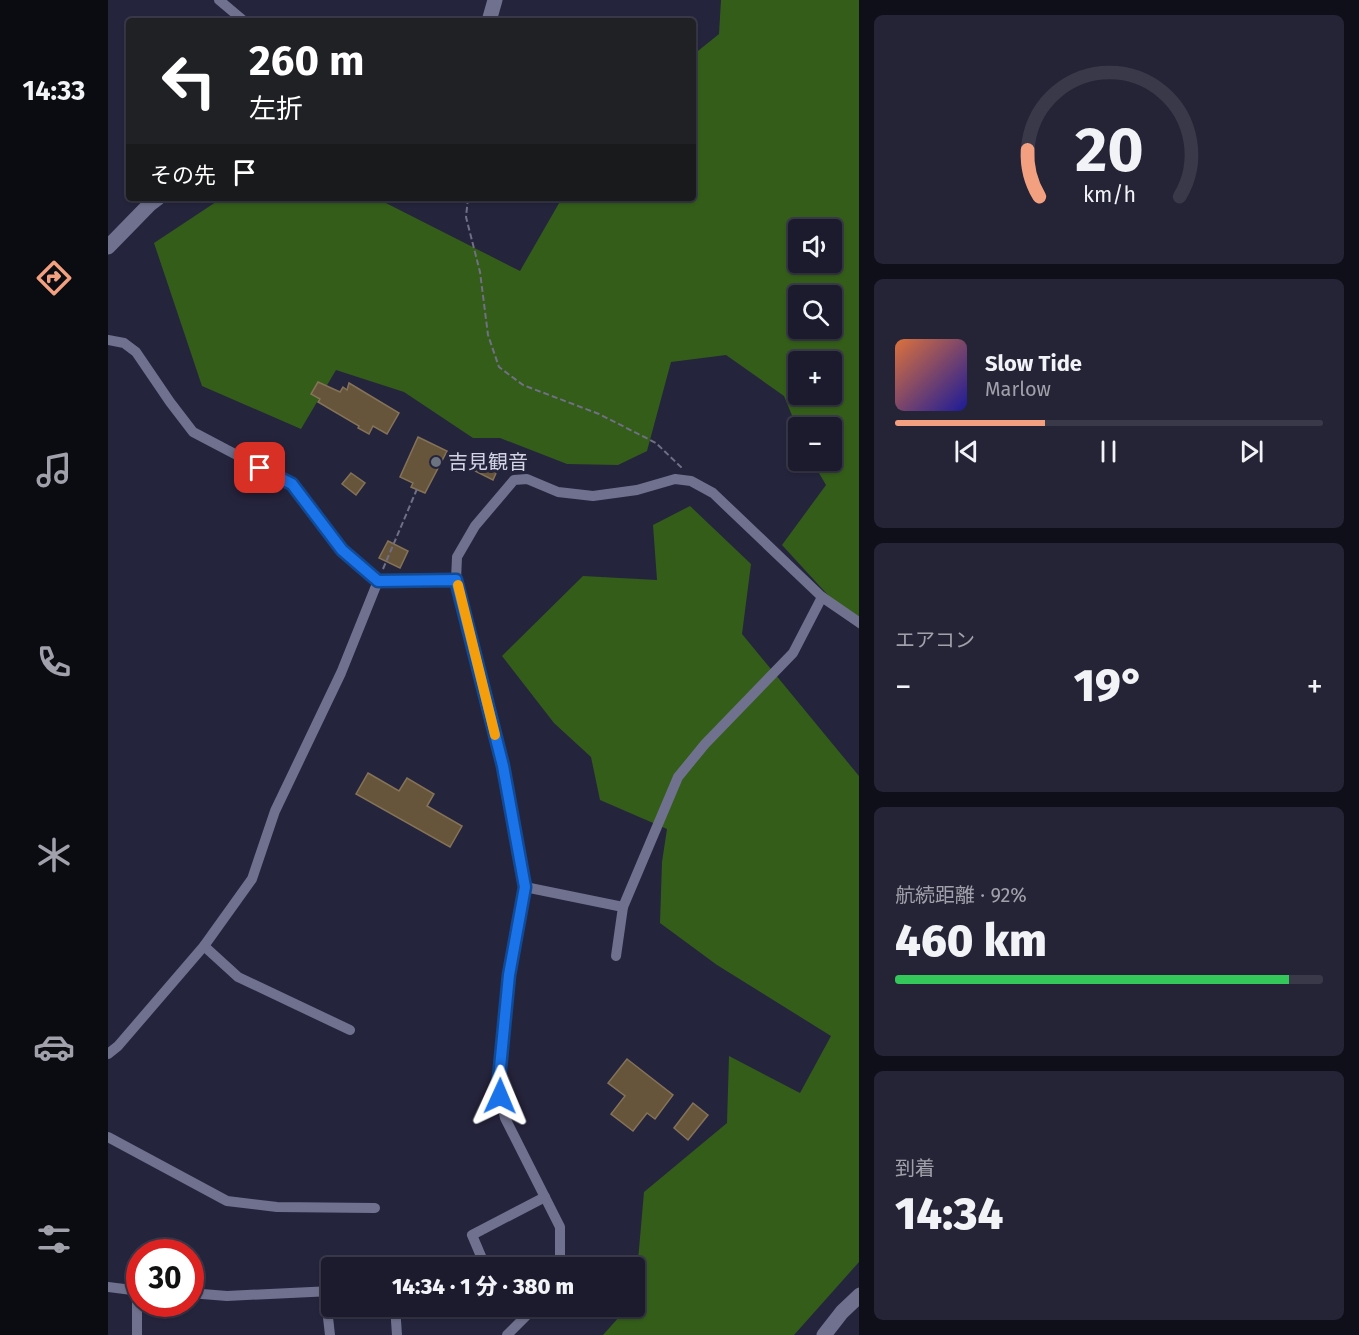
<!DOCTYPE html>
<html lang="ja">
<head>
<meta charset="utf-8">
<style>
  :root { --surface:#1c1b2e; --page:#252436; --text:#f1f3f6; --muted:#a0a1aa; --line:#3a394a; --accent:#f2a07f }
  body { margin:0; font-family:"Fira Sans","Noto Sans JP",sans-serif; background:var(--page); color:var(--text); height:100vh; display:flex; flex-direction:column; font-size:22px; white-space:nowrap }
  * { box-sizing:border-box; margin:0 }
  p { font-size:20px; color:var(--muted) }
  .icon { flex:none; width:33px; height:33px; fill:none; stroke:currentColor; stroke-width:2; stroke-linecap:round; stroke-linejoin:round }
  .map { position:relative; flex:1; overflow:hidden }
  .details { display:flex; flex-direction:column; gap:15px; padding:15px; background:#0f0f19; width:500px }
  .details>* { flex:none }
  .top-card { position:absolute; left:18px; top:18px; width:570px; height:183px; border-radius:6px; box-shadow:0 2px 4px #0004,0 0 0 2px var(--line); background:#202124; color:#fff; overflow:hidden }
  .buttons { position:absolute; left:680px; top:219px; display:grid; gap:12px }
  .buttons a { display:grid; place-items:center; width:54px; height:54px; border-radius:6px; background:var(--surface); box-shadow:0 2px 4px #0004,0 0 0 2px var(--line); font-size:30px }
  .speed { position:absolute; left:18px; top:1239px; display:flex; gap:12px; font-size:30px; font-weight:700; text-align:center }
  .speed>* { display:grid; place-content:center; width:78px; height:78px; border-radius:50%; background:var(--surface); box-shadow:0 2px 4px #0004,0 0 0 2px var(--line); line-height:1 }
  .speed .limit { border:9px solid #d22; background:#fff; color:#111 }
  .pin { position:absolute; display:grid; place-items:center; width:51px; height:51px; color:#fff; margin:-26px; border-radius:12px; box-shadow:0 3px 9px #0006 }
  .me { position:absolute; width:66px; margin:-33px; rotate:1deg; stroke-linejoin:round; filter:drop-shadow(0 0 4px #0008) }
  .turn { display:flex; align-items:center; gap:21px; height:126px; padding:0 24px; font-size:27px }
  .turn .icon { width:78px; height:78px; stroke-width:2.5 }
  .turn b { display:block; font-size:42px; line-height:51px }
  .then { display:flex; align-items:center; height:57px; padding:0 24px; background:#0003; gap:12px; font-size:22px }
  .big { font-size:45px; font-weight:800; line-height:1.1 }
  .details .widget { flex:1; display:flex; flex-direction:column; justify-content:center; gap:9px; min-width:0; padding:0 21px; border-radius:9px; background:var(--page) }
  .details .dial { align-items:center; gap:0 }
  .dial svg { height:156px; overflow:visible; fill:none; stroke:var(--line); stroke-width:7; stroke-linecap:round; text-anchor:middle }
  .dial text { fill:var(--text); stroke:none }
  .song { display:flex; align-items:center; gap:18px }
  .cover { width:72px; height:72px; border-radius:9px; background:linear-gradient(135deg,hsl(20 70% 55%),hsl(240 70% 35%)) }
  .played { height:6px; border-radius:3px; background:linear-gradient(90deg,var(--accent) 35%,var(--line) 35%) }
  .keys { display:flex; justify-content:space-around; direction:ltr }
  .heat { display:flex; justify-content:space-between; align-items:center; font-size:33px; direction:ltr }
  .charge { height:9px; border-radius:4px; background:linear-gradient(90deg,#34c759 92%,var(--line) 0) }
  .trip { position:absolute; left:213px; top:1257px; width:324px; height:60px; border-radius:6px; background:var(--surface); box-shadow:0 2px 4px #0004,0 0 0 2px var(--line); font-weight:800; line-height:60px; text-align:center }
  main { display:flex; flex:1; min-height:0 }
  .menu { display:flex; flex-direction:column; width:108px; justify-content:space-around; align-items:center; background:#0b0b12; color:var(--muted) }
  .menu .icon { width:42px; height:42px }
  .menu .current { color:var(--accent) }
  .menu b { font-size:27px; color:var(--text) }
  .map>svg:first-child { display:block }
  .forest { fill:#345d19; fill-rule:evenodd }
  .building { fill:#66553b; stroke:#847357; stroke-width:1.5 }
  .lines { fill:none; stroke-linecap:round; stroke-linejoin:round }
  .path { stroke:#706f85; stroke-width:2; stroke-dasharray:6 3; stroke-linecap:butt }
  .street { stroke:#70718e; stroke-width:10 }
  .secondary { stroke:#70718e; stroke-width:15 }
  .route-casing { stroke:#114b97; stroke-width:15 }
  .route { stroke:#1a73e8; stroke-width:10 }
  .slow { stroke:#f59e0b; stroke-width:10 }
  .worship-dot { fill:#6b7280; stroke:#25243d; stroke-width:2 }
  .labels { text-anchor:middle; stroke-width:6; stroke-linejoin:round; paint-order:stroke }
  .poi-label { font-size:20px; fill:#d2d3e4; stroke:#25243d; text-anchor:start }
</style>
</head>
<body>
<main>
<nav class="menu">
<b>14:33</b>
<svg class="icon current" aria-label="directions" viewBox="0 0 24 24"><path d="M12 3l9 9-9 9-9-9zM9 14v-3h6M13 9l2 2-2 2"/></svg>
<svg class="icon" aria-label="music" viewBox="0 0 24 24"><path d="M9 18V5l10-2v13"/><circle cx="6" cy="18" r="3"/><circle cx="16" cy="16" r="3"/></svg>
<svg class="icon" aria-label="phone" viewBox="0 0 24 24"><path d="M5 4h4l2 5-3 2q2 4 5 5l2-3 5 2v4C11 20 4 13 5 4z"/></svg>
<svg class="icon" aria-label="climate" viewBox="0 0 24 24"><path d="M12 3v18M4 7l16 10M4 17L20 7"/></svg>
<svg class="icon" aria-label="car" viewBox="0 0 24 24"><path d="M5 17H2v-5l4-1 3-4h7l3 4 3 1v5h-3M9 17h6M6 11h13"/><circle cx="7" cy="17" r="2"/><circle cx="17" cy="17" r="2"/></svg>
<svg class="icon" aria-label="filters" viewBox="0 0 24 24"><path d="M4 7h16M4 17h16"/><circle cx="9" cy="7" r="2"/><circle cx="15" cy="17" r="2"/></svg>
</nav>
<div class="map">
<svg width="752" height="1335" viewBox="0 0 752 1335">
  <rect width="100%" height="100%" fill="#25243d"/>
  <g class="forest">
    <path d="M613,0H751V629L674,545L718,485L704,461L723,460V428H690V430L676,396L618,355L563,362L539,451L510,465L459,464L392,438H365L296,392L228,370L193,429L94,386L46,243L114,198H268L412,271L454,198H585V55L611,34ZM690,230H723V262H690ZM690,296H723V328H690ZM690,362H723V394H690Z"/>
    <path d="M582,506L643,564L634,634L751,776V1262L686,1335H495L520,1307L526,1306L536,1192L619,1123L621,1056L692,1093L723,1036L609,965L552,923L554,862L559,829L492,800L483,757L446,723L394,656L475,576L549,580L545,525Z"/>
  </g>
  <g class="building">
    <path d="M210,382L232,392L235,387L239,390L241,383L291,413L279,434L265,426L261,434L250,428L251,426L210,402L212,399L203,394Z"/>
    <path d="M310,437L339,451L317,493L303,487L305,483L292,477Z"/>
    <path d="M375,454L393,462L385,480L367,471Z"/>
    <path d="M243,473L257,483L248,495L234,484Z"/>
    <path d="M280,541L300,551L292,568L271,558Z"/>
    <path d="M260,773L291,791L299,778L326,794L319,806L354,826L342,847L248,794Z"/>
    <path d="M519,1059L565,1095L547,1119L539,1113L525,1131L503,1114L517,1096L500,1083Z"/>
    <path d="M585,1103L600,1115L580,1140L566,1128Z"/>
  </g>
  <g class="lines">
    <g class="path">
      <path d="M360,198L358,217L372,272L380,335L391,367L415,385L491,414L548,443L574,468"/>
      <path d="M275,569L309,489"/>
    </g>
    <g class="street">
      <path d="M111,0L136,21"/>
      <path d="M0,340L16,343L28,352L62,402L85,432L184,484L234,550L270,581L348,580"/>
      <path d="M417,887L515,907L570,777L597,744L685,653L714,597"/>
      <path d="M96,946L130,977L242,1030"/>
      <path d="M508,956L515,907"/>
      <path d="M0,1054L10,1046L96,946L144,879L167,811L233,673L270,581"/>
      <path d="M0,1137L119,1201L169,1207L267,1208"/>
      <path d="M378,1268L364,1235L437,1197"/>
      <path d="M450,1268L452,1263V1227L397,1118L392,1096L391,1078L401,975L417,887L395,767L348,580L349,557L367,526L406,480L419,479L450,492L485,496L529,490L567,479L583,481L605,493L714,597L752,623"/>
      <path d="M0,1287L32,1291"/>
      <path d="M29,1290V1335"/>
      <path d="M217,1291L222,1335"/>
      <path d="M82,1293L119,1296L224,1291"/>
      <path d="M287,1306L289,1335"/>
      <path d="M399,1335L428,1306"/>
    </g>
    <g class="secondary">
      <path d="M381,21L387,0"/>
      <path d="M0,247L42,204L50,198"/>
      <path d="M716,1335L734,1312L752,1295"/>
    </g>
  </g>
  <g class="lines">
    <g class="route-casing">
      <path id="route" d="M152,468L184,484L234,550L270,581L348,580L395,766L417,887L401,975L391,1078L392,1096"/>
    </g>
    <use href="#route" class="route"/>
    <path class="slow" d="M350,585L387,735"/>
  </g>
  <circle class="worship-dot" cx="328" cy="462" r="6"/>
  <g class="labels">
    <g class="poi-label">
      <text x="340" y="469">吉見観音</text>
    </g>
  </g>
</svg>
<div class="buttons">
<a><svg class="icon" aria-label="sound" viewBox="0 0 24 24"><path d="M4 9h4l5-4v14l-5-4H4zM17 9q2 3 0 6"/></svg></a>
<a><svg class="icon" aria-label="search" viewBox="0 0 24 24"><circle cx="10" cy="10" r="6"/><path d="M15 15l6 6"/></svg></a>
<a>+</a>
<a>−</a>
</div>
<div class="speed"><div class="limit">30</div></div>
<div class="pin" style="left:152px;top:468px;background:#d93025"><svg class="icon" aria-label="arrive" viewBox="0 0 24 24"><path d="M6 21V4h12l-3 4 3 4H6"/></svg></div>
<svg class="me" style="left:392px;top:1096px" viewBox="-20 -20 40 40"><path d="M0-17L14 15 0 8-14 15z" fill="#1a73e8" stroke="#fff" stroke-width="4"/></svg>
<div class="trip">14:34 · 1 分 · 380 m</div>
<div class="top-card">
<div class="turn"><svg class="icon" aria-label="left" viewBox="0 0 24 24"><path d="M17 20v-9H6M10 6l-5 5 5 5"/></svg><div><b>260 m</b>左折</div></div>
<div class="then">その先<svg class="icon" aria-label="arrive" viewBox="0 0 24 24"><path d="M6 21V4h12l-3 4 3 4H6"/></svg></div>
</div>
</div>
<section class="details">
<div class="widget dial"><svg viewBox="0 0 100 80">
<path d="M14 69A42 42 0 1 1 86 69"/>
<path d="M14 69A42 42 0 0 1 8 45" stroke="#f2a07f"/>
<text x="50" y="56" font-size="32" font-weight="700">20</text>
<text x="50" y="72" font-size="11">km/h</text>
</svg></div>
<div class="widget">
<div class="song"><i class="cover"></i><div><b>Slow Tide</b><p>Marlow</p></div></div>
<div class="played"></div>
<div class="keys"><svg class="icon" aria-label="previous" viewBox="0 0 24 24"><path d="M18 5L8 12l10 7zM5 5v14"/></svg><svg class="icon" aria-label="pause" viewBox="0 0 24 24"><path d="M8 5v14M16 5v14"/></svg><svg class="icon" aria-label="next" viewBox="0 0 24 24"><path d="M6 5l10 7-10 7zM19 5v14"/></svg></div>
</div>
<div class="widget"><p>エアコン</p>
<div class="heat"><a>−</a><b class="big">19°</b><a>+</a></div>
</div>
<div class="widget"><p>航続距離 · 92%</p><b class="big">460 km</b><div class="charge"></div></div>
<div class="widget"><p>到着</p><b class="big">14:34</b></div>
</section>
</main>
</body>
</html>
